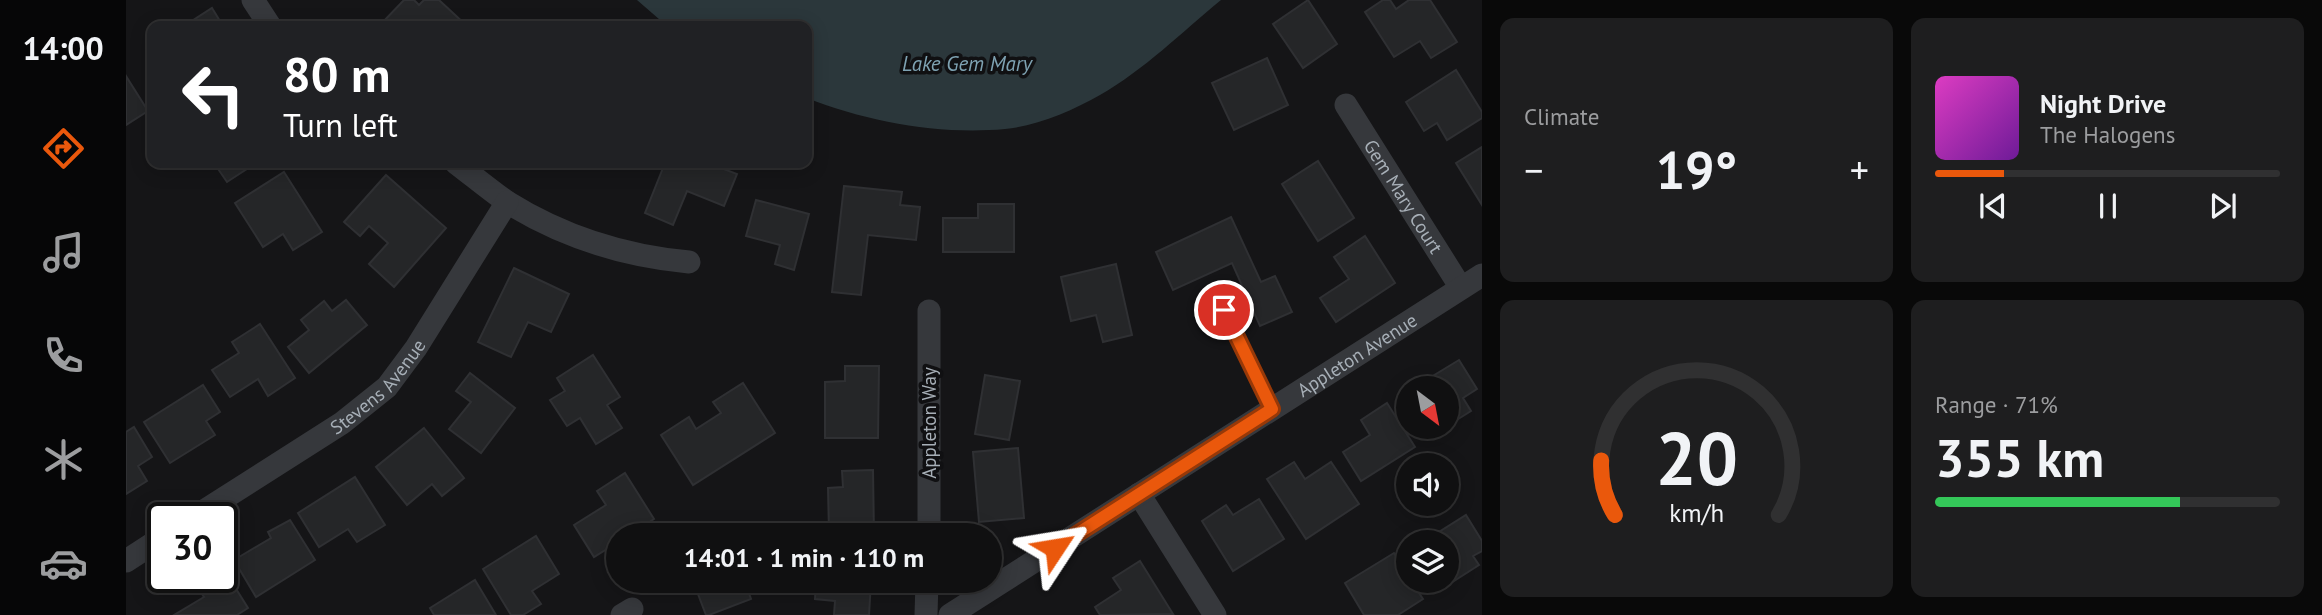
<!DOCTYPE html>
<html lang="en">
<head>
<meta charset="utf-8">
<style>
  :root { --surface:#101011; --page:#1e1e1f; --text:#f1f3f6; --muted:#9c9d9f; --line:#303031; --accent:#ea580c }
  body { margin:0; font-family:"PT Sans",sans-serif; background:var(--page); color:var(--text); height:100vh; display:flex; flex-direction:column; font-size:26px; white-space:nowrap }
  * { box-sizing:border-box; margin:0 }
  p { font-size:23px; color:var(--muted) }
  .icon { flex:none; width:38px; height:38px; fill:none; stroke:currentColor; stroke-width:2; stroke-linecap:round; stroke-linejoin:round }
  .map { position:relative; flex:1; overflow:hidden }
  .panel { display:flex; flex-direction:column; gap:18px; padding:18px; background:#090909; width:840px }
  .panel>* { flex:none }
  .banner { position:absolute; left:21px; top:21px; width:665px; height:147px; border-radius:14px; box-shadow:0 4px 18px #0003,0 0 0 2px var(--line); background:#202124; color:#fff; overflow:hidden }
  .needle { width:46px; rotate:148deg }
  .buttons { position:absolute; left:1270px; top:376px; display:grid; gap:14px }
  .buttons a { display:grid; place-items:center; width:63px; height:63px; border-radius:50%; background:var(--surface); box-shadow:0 4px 18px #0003,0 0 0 2px var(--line); font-size:35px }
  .speed { position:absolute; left:21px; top:502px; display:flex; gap:14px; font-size:35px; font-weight:700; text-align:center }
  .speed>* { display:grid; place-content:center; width:91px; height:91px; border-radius:50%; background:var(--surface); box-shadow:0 4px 18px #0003,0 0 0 2px var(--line); line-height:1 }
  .speed .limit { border:4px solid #111; border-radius:10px; background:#fff; color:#111 }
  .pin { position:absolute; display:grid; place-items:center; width:60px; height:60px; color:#fff; margin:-30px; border:4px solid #fff; border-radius:50%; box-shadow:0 2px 7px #0007 }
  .me { position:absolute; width:77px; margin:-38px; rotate:57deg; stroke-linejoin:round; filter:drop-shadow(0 0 5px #0008) }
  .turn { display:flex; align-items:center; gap:24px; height:147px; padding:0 21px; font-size:32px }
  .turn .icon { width:91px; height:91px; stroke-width:2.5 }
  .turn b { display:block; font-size:49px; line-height:60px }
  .big { font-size:52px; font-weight:600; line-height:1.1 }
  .panel .widget { flex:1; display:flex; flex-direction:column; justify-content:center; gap:10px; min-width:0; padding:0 24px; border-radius:14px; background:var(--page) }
  .panel .dial { align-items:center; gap:0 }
  .dial svg { height:182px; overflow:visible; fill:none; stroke:var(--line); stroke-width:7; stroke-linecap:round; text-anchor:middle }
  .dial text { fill:var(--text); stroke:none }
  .song { display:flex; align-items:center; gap:21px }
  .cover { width:84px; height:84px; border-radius:10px; background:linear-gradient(135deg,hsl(310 70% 55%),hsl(280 70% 35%)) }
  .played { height:7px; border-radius:4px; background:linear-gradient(90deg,var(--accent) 20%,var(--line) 20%) }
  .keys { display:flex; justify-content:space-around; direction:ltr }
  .heat { display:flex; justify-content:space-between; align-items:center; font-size:38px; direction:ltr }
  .charge { height:10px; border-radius:5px; background:linear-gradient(90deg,#34c759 71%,var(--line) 0) }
  .panel .tiles { flex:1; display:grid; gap:18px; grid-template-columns:repeat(2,1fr) }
  .trip { position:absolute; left:480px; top:523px; width:396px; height:70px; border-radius:35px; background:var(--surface); box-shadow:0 4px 18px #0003,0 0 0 2px var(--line); font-weight:600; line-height:70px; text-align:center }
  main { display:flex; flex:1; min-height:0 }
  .tabs { display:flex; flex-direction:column; width:126px; justify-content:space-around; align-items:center; background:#060607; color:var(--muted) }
  .tabs .icon { width:49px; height:49px }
  .tabs .on { color:var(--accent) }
  .tabs b { font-size:32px; color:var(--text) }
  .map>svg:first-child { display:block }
  .water { fill:#2b373b }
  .building { fill:#252628; stroke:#2f3033; stroke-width:2 }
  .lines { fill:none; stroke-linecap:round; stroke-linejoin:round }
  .lane { stroke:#36383c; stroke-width:12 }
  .street { stroke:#36383c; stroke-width:23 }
  .route-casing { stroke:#983908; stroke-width:18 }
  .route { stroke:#ea580c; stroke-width:12 }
  .labels { text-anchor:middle; stroke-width:7; stroke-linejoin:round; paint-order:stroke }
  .street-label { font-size:19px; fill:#a7afb7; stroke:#101012 }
  .water-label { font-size:21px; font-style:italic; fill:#7ea2b2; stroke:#101012 }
</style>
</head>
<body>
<main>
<nav class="tabs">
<b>14:00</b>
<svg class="icon on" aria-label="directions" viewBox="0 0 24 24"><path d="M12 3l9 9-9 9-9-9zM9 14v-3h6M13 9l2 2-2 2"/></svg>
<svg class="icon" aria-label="music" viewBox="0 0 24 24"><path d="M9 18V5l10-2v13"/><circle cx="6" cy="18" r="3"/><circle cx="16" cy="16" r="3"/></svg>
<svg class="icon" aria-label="phone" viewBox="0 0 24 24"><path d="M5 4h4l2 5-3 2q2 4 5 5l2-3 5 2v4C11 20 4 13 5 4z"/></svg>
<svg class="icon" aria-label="climate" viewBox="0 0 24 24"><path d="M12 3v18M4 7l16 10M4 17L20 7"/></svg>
<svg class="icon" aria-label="car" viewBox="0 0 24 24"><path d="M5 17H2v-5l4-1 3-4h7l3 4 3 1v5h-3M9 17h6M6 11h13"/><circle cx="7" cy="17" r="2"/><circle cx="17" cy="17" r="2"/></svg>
</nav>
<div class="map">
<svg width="1356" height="615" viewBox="0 0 1356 615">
  <rect width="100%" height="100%" fill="#151517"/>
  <path class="water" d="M511,0H1095C1056,32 1018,70 974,95C946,111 911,126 879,129C813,135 742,122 681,98V26H541Z"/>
  <g class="building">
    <path d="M278,0H288L293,5L298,0H313L341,26H253Z"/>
    <path d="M1182,0L1211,44L1177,68L1147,24Z"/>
    <path d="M1257,0H1264L1270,9L1283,0H1304L1331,42L1305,58L1294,41L1268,57L1239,12Z"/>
    <path d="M86,8L97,26H58Z"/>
    <path d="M1141,58L1162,105L1108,130L1086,83Z"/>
    <path d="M1330,70L1356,112V118L1321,140L1311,123L1298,131L1280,102Z"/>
    <path d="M0,76L22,111L0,125Z"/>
    <path d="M1356,147V205L1330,163Z"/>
    <path d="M1192,161L1228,218L1192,241L1156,184Z"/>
    <path d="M88,163H130L101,182Z"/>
    <path d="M539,163H582L611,174L598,206L561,191L547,225L519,213Z"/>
    <path d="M158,172L196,232L167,250L157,234L137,247L109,203Z"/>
    <path d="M260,175L320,228L268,287L243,264L262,243L243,226L234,236L218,222Z"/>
    <path d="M718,186L776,192L774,205L794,207L790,240L742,235L735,295L706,292Z"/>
    <path d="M630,200L683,214L668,270L649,264L654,245L620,236Z"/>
    <path d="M852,204H888V252H817V218H852Z"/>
    <path d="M1105,217L1135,282L1149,276L1166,312L1134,326L1106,263L1047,290L1030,252Z"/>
    <path d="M1239,236L1269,283L1210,322L1194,298L1223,279L1208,257Z"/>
    <path d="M990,264L1006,335L977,342L970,315L945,321L935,277Z"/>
    <path d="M388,268L443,294L425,332L402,322L385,357L352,342Z"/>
    <path d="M220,300L241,325L183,373L162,347L183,330L175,320L198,301L206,311Z"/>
    <path d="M134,324L169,378L142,396L132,379L104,397L86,370L113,353L106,342Z"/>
    <path d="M467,355L494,397L481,405L496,428L470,444L454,418L441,426L424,400L439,391L431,378Z"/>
    <path d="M1333,360L1351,389L1337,398L1345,411L1321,426V388H1287Z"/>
    <path d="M719,366H753L752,438H699V382L719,381Z"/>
    <path d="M344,373L389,408L355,453L323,429L345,402L330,391Z"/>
    <path d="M859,375L894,381L883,440L849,434Z"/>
    <path d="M617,383L649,433L567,485L535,435L563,417L570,429L595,413L587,402Z"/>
    <path d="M77,385L94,412L80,421L89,435L44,463L18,422Z"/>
    <path d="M1261,403L1289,447L1235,481L1217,452L1244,435L1235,420Z"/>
    <path d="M8,427L26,457L12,466L21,481L0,494V432Z"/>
    <path d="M1293,427H1319L1301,439Z"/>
    <path d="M298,428L338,478L316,496L306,484L281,505L250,467Z"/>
    <path d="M892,448L898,518L853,522L847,452Z"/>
    <path d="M1168,462L1179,479L1205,462L1233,504L1180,539L1141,479Z"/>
    <path d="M747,470L748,536H715V533H703L702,488L717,487L716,471Z"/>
    <path d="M499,473L528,519L502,536H492V542L468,557L448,525L480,505L471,491Z"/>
    <path d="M229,477L259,525L231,542L222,529L193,547L172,513Z"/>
    <path d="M1133,499L1158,539L1107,571L1076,521L1100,505L1107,515Z"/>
    <path d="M1340,515L1356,541V551L1347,556L1353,565L1320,586L1317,581H1321V542H1297Z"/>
    <path d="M164,520L189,560L130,597L108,560L145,538L142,532Z"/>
    <path d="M410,536L433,574L406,591L415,604L397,615H385L357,569Z"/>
    <path d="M1268,553L1283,577V581H1285L1297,599L1272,615H1238L1219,583Z"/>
    <path d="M1014,561L1047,614L974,615L969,607L995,590L987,578Z"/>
    <path d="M97,568L122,608L111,615H48L78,597L70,585L82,578H96Z"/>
    <path d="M349,580L370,615H308L304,608Z"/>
    <path d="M567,581H631L620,585L625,599L583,615H580Z"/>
    <path d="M690,581H745L743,615H708L709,601L689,599Z"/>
  </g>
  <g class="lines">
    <path class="lane" d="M1098,311L1146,409"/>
    <g class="street">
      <path d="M127,0L144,26"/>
      <path id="s1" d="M1220,105L1335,288"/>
      <path d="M330,163C347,176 364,190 381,202C437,237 498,256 563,262"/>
      <path d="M803,311V536"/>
      <path d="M1013,494L1089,615"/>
      <path id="s2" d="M67,518L216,423L261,387L290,348L381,202"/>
      <path d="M0,561L37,537"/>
      <path d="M496,615L506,609"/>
      <path d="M800,615L801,581"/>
      <path id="s3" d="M824,615L1356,275"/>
    </g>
  </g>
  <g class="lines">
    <g class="route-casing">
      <path id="route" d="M929,548L1146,409L1098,310"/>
    </g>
    <use href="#route" class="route"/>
  </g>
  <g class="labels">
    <g class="street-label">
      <text dy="7" stroke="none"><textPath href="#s1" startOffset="108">Gem Mary Court</textPath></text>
      <text dy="7" stroke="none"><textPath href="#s3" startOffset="483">Appleton Avenue</textPath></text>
      <text dy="7" stroke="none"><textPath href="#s2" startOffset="228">Stevens Avenue</textPath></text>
      <text transform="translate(803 423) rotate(-90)" y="7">Appleton Way</text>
    </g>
    <g class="water-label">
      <text x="841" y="71">Lake Gem Mary</text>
    </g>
  </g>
</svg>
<div class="buttons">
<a><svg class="needle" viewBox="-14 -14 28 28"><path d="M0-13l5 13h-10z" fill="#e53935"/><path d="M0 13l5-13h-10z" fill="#9c9d9f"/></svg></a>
<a><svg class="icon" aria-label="sound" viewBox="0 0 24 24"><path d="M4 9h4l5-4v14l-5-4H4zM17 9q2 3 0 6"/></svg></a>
<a><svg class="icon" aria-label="layers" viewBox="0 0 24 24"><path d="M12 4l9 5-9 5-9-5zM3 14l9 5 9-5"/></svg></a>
</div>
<div class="speed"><div class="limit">30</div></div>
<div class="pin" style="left:1098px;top:310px;background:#d93025"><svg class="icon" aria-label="arrive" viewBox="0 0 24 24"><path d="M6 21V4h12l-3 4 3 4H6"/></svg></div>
<svg class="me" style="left:929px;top:548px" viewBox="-20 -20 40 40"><path d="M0-17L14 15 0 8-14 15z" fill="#ea580c" stroke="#fff" stroke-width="4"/></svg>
<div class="trip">14:01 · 1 min · 110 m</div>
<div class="banner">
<div class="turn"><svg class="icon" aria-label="left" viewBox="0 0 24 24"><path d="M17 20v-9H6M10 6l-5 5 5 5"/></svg><div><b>80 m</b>Turn left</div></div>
</div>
</div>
<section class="panel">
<div class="tiles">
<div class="widget"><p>Climate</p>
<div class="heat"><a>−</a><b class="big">19°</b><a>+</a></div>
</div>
<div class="widget">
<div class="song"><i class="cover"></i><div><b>Night Drive</b><p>The Halogens</p></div></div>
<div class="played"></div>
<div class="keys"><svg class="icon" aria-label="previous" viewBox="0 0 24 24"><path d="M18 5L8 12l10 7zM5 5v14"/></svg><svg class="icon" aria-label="pause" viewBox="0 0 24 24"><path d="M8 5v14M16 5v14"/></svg><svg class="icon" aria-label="next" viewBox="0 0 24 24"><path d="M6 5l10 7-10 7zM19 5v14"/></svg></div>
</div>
<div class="widget dial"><svg viewBox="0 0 100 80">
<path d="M14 69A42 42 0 1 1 86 69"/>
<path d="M14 69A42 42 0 0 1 8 45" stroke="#ea580c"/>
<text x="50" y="56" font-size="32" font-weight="700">20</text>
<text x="50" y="72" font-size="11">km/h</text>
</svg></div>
<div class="widget"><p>Range · 71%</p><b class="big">355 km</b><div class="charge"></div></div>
</div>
</section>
</main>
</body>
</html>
